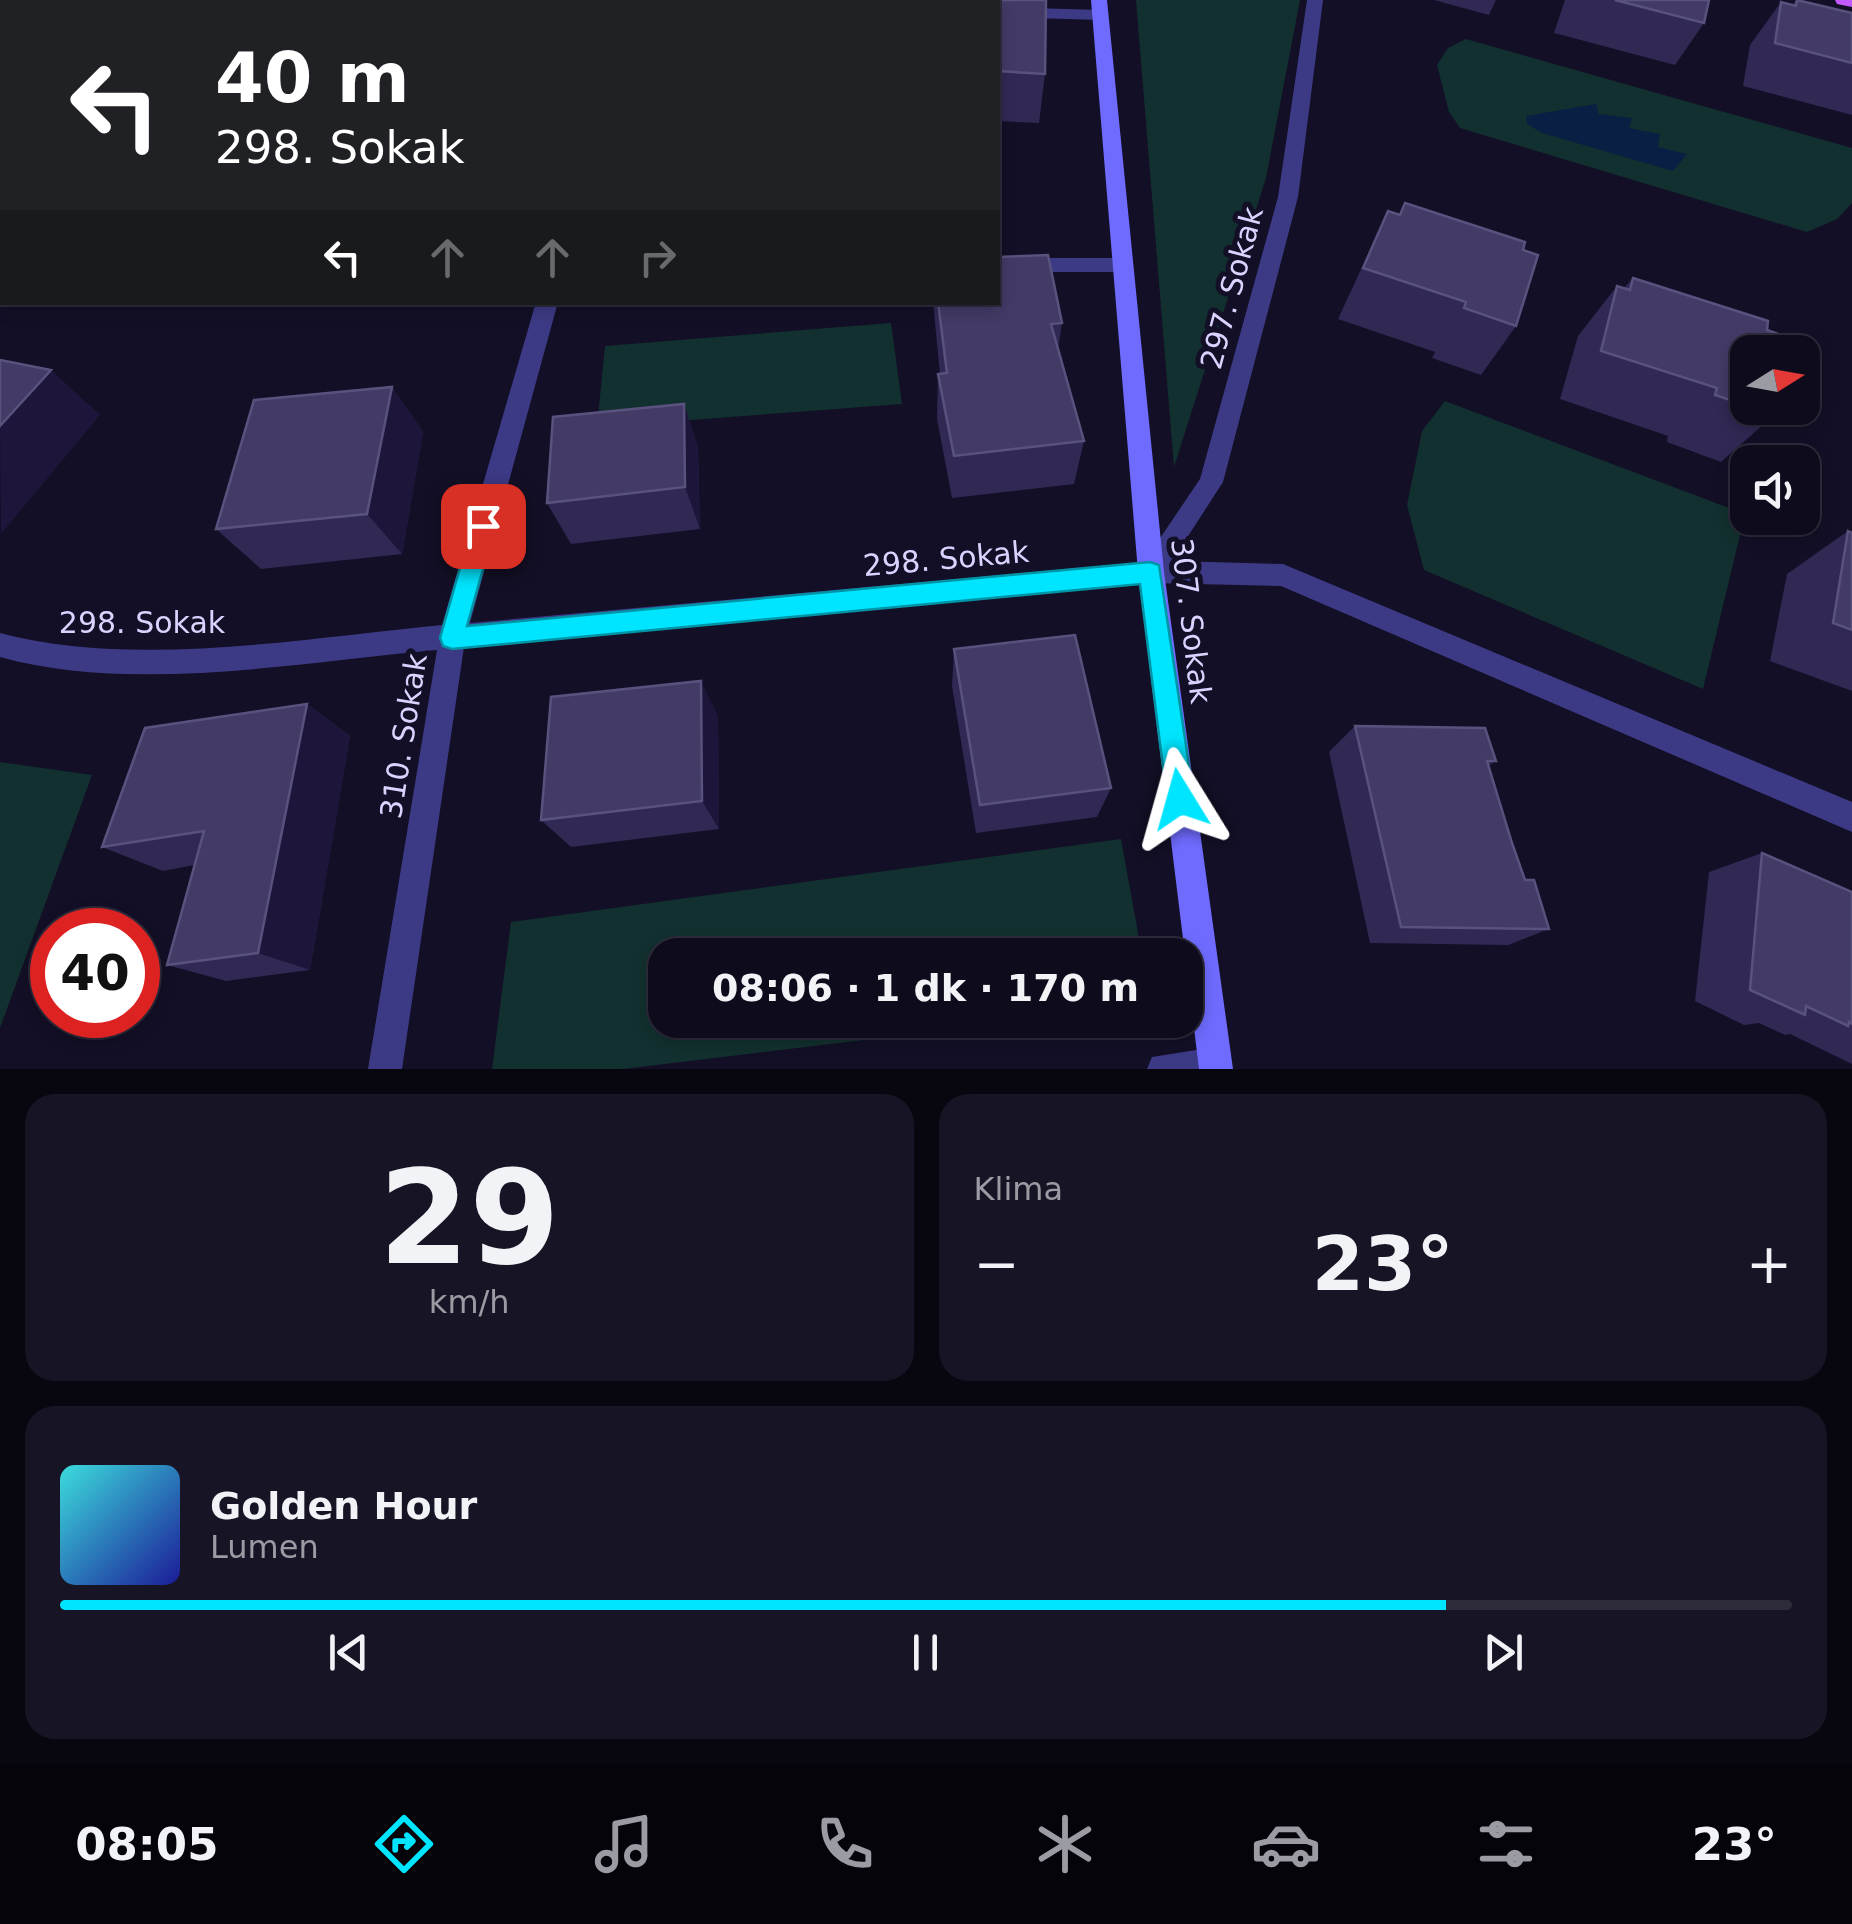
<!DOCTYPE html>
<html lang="tr">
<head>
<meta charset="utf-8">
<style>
  :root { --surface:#0e0b1c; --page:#171425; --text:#f1f3f6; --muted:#9b9ba3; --line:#2e2b3b; --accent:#00e5ff }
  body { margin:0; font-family:"DejaVu Sans",sans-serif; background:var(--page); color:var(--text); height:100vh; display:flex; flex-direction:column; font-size:38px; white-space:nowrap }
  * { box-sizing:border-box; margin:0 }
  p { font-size:32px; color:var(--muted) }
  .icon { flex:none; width:55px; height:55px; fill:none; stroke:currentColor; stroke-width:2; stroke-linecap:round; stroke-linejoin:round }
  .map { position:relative; height:1069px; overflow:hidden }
  .sheet { display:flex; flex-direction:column; gap:25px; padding:25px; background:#08060f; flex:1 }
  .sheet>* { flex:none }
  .top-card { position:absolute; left:0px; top:0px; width:1000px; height:305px; box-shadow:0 5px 15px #0003,0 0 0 2px var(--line); background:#202124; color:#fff; overflow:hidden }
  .needle { width:65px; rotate:79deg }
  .buttons { position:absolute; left:1730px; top:335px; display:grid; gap:20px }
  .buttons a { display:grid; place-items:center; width:90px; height:90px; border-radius:20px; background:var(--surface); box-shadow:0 5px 15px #0003,0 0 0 2px var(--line); font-size:50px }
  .speed { position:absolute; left:30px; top:908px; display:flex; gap:20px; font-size:50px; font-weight:700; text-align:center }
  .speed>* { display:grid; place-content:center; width:130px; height:130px; border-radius:50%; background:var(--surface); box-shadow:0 5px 15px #0003,0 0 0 2px var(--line); line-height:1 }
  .speed .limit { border:15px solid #d22; background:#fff; color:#111 }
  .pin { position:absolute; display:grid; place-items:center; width:85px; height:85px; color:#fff; margin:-42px; border-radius:20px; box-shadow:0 5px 15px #0006 }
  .me { position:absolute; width:110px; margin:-55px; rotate:352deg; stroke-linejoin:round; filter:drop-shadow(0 0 8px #0008) }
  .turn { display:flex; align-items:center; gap:35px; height:210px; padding:0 50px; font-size:45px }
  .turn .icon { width:130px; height:130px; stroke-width:2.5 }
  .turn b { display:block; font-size:70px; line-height:85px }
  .lanes { display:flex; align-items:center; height:95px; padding:0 50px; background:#0003; justify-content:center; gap:50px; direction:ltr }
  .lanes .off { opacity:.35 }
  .big { font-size:75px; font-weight:700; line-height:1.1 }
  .sheet .tile { flex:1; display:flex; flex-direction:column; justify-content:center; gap:15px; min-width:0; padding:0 35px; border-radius:30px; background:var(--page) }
  .sheet .dial { align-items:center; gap:0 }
  .dial b { font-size:130px; line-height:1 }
  .song { display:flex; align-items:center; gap:30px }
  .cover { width:120px; height:120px; border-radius:15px; background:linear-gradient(135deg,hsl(180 70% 55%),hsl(240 70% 35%)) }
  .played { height:10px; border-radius:5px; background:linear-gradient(90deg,var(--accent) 80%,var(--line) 80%) }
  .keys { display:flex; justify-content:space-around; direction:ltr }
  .heat { display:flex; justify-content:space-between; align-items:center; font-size:55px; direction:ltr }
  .sheet .tiles { flex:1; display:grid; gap:25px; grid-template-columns:1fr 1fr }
  .tile:last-child { grid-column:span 2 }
  .trip { position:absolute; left:648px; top:938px; width:555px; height:100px; border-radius:30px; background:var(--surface); box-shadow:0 5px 15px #0003,0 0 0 2px var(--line); font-weight:700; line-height:100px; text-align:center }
  .dock { display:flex; height:160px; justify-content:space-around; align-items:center; background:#06040b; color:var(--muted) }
  .dock .icon { width:70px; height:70px }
  .dock .on { color:var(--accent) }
  .dock b { font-size:45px; color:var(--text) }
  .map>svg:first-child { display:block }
  .green { fill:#12302f }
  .water { fill:#0a1f44 }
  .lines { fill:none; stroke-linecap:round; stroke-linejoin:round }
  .street { fill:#3d3a85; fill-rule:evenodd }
  .secondary { fill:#6f6bff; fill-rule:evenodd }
  .primary { fill:#c25bff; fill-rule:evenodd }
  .wall { fill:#312854 }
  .shaded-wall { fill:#1d163a }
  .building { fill:#433a66; stroke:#5a527e; stroke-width:2.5 }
  .route { fill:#00e5ff; stroke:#0095a6; stroke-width:2.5 }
  .labels { text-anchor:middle; stroke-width:10; stroke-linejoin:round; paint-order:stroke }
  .street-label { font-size:30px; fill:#d9d4ff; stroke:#130f26 }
</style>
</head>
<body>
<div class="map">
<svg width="1852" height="1069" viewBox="0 0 1852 1069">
  <rect width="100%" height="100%" fill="#130f26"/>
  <g class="green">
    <path d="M1136,0H1300L1266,178L1174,467Z"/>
    <path d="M1466,39L1852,148V203L1837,219L1807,232L1460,128L1449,112L1437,65L1448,48Z"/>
    <path d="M891,323L902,404L597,427L605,346Z"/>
    <path d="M1445,401L1745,514L1703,689L1424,570L1407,505L1422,431Z"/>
    <path d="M0,762L92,775L0,1028Z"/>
    <path d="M1121,839L1142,955H665V1020H1031L623,1069H492L511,922Z"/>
  </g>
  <path class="water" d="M1596,104L1599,114L1632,118L1629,128L1660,134L1658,147L1687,154L1673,171L1542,133L1527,124L1526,116Z"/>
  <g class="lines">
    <g class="street">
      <path d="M1307,0H1323L1298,197L1223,482L1172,561L1283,564L1852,802V832L1281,586L1151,583L464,647L402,1069H368L437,650C301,662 132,694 0,657V633C134,669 305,638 442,625L536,302H558L470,623L1144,562L1200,479L1278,197Z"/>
      <path d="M998,7L1101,10L1109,15L1101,20L998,17Z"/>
      <rect x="0" y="27" width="2" height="10"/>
      <path d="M998,258H1121L1131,265L1121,272H998Z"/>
      <path d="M2,289V302H9L0,307Z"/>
      <path d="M1215,1047L1227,1052L1230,1069H1147L1152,1057Z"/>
    </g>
    <path class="secondary" d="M1091,0H1107L1164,572L1233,1069H1199L1138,572Z"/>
    <path class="primary" d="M1835,0H1852V7L1837,4Z"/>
  </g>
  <g class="wall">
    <path d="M142,0H190L188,2H156Z"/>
    <path d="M1434,0H1496L1489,15Z"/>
    <path d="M1565,0H1709L1704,23L1675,65L1554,33Z"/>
    <path d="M1796,0L1852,13V115L1743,86L1750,45L1781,2L1792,5Z"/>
    <path d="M998,2L1045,74L1039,123L998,121Z"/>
    <path d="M2,86V164L0,161V87Z"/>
    <path d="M1388,211L1523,250L1516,326L1481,375L1432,358L1435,352L1338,319Z"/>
    <path d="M1633,278L1748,352V408H1775L1774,415L1721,462L1667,442L1668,436L1560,399L1578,336L1617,286L1624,288Z"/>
    <path d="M933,302H998L1062,323L1058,349L1084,441L1074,484L952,498L937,419L938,374H940Z"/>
    <path d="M392,387L423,432L402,554L261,569L216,529Z"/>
    <path d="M684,404L698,448L700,529L571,544L547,503Z"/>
    <path d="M1848,531L1852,533V691L1770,661L1787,574Z"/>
    <path d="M954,649L1111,788L1097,817L976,833L952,686Z"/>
    <path d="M307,704L350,736L310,970L226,981L167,965L194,865L163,871L102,847Z"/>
    <path d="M718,716L719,829L571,847L541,820Z"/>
    <path d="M1355,726L1496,761L1488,766L1512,843L1525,880L1549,929L1508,945L1370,943L1329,752Z"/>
    <path d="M1762,853L1852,892V1064L1790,1034L1785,1035L1759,1023L1744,1025L1695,1001L1709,872Z"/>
  </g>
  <g class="shaded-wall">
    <path d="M51,370L100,415L1,534L0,426Z"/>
    <path d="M392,387L423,432L402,554L367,514Z"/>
    <path d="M684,404L698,448L700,529L685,487Z"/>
    <path d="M701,681L718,716L719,829L702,801Z"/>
    <path d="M307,704L350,736L310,970L258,953Z"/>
  </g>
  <g class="building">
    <path d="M782,0H845L877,2H782Z"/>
    <path d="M960,0H1046L1045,74L998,71V2H960Z"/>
    <path d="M1615,0H1709L1704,23Z"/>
    <path d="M1797,0L1852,13V63L1775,43L1781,2L1796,6Z"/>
    <path d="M2,86V127H0V87Z"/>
    <path d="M1405,203L1525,242L1523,250L1538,255L1516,326L1464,308L1466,302L1363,268L1388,211L1400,215Z"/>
    <path d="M1048,255L1062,323L1051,324L1084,441L954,456L938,374L947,373L938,302H998V257Z"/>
    <path d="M1633,278L1768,321L1767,330L1784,336L1782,352H1748V406L1715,395L1717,388L1601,351L1617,286L1630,290Z"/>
    <path d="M0,360L51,370L0,426Z"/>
    <path d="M392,387L367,514L216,529L254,400Z"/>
    <path d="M684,404L685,487L547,503L553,417Z"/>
    <path d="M1752,408H1775L1774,415Z"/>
    <path d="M1848,531L1852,533V630L1833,623Z"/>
    <path d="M1075,635L1111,788L980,805L954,649Z"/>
    <path d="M701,681L702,801L541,820L551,697Z"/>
    <path d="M307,704L258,953L167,965L204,831L102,847L145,728Z"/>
    <path d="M1355,726L1485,728L1496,761H1487L1512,843L1525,880H1534L1549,929L1401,927Z"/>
    <path d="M1762,853L1852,892V1024L1849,1022L1848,1026L1806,1006L1805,1015L1750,990Z"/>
  </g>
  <path class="route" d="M483,517L491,519L495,526L467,626L1150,562L1159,565L1194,799L1190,808L1180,812L1171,808L1167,799L1140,584L452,649L443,646L440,638L472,526L475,519Z"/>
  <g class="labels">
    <g class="street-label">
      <text transform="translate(1232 288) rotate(-75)" y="10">297. Sokak</text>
      <text transform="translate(946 559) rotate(-5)" y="10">298. Sokak</text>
      <text transform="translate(1191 621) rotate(83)" y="10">307. Sokak</text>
      <text x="142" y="633">298. Sokak</text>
      <text transform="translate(404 736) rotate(-81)" y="10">310. Sokak</text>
    </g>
  </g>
</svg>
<div class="buttons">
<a><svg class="needle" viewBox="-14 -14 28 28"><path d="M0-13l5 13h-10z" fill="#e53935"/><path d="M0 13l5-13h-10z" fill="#9b9ba3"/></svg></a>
<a><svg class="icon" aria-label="sound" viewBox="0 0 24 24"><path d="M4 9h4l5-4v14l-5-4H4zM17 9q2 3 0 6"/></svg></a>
</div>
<div class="speed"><div class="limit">40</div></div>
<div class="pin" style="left:483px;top:526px;background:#d93025"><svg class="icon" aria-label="arrive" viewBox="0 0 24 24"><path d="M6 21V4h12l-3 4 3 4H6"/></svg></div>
<svg class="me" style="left:1180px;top:799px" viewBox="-20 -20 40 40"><path d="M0-17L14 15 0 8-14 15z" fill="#00e5ff" stroke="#fff" stroke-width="4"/></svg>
<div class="trip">08:06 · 1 dk · 170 m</div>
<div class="top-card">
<div class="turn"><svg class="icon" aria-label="left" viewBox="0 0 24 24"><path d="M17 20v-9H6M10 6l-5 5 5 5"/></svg><div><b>40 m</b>298. Sokak</div></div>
<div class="lanes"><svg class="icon" aria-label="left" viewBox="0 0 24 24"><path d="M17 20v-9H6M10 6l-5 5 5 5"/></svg><svg class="icon off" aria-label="ahead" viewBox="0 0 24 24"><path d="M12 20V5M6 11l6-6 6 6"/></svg><svg class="icon off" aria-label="ahead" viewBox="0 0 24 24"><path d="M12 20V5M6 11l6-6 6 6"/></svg><svg class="icon off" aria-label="right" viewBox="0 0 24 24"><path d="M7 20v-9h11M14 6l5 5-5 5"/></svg></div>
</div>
</div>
<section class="sheet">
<div class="tiles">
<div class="tile dial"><b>29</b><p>km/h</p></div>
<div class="tile"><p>Klima</p>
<div class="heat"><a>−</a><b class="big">23°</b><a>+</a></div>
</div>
<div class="tile">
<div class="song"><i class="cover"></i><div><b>Golden Hour</b><p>Lumen</p></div></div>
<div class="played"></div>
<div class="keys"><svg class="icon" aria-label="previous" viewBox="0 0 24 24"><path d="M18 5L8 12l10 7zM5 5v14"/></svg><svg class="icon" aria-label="pause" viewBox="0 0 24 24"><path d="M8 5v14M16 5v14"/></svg><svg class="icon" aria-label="next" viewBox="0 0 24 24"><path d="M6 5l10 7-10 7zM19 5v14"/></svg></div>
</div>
</div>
</section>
<nav class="dock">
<b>08:05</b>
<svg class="icon on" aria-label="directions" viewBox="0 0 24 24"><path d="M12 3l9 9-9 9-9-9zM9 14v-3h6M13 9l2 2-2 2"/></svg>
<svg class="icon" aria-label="music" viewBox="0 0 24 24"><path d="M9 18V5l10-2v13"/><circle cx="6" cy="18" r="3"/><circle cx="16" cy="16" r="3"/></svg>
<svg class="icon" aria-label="phone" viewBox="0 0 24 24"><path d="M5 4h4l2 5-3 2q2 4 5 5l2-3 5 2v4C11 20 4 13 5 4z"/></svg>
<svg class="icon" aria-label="climate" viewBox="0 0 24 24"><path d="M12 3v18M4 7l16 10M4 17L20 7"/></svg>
<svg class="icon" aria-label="car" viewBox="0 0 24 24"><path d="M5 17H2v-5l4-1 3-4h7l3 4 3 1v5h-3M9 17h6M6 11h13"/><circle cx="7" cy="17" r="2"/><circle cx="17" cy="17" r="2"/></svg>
<svg class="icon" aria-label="filters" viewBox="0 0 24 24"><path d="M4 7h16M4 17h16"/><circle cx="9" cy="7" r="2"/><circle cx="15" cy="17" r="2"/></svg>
<b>23°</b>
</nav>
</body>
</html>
